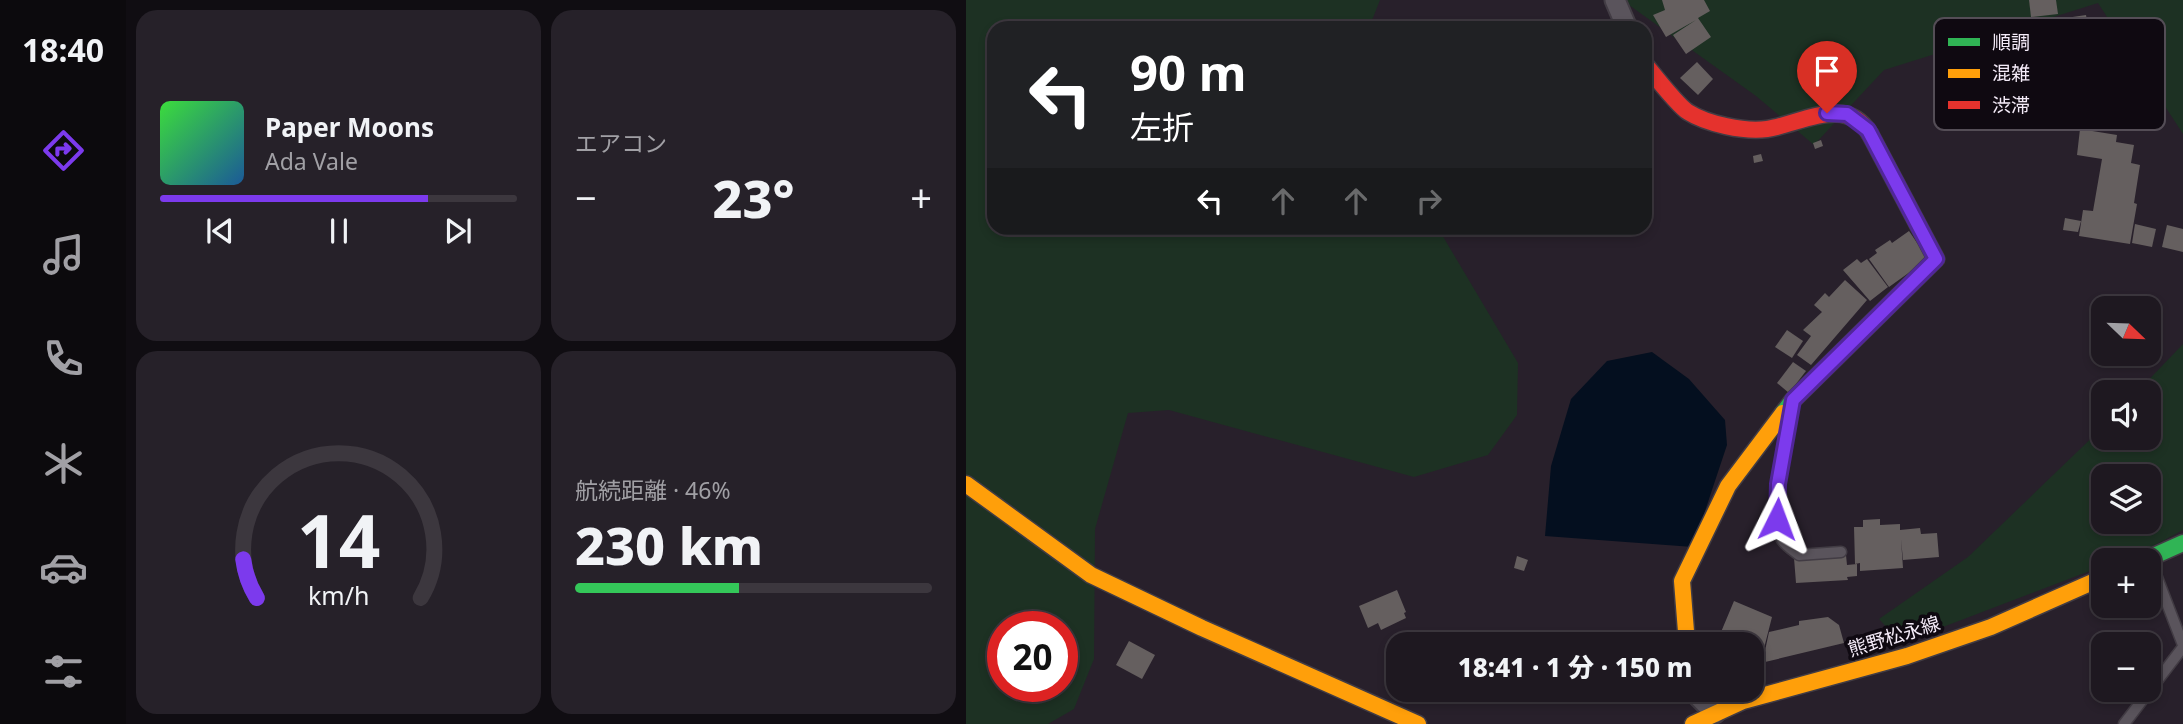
<!DOCTYPE html>
<html lang="ja">
<head>
<meta charset="utf-8">
<style>
  :root { --surface:#1e1820; --page:#262129; --text:#f1f3f6; --muted:#a1a0a5; --line:#3c373e; --accent:#7c3aed }
  body { margin:0; font-family:"Noto Sans","Noto Sans JP",sans-serif; background:var(--page); color:var(--text); height:100vh; display:flex; flex-direction:column; font-size:26px; white-space:nowrap }
  * { box-sizing:border-box; margin:0 }
  p { font-size:23px; color:var(--muted) }
  .icon { flex:none; width:38px; height:38px; fill:none; stroke:currentColor; stroke-width:2; stroke-linecap:round; stroke-linejoin:round }
  .map { position:relative; flex:1; overflow:hidden }
  .sheet { display:flex; flex-direction:column; gap:10px; padding:10px; background:#100d12; width:840px }
  .sheet>* { flex:none }
  .hud { position:absolute; left:21px; top:21px; width:665px; height:214px; border-radius:21px; box-shadow:0 4px 10px #0003,0 0 0 2px var(--line); background:#202124; color:#fff; overflow:hidden }
  .needle { width:46px; rotate:113deg }
  .fabs { position:absolute; left:1125px; top:296px; display:grid; gap:14px }
  .fabs a { display:grid; place-items:center; width:70px; height:70px; border-radius:14px; background:var(--surface); box-shadow:0 4px 10px #0003,0 0 0 2px var(--line); font-size:35px }
  .speed { position:absolute; left:21px; top:611px; display:flex; gap:14px; font-size:35px; font-weight:700; text-align:center }
  .speed>* { display:grid; place-content:center; width:91px; height:91px; border-radius:50%; background:var(--surface); box-shadow:0 4px 10px #0003,0 0 0 2px var(--line); line-height:1 }
  .speed .limit { border:10px solid #d22; background:#fff; color:#111 }
  .pin { position:absolute; display:grid; place-items:center; width:60px; height:60px; color:#fff; margin:-72px -30px; border-radius:50% 50% 50% 0; rotate:-45deg; box-shadow:0 0 7px #0007 }
  .pin .icon { rotate:45deg }
  .me { position:absolute; width:77px; margin:-38px; rotate:3deg; stroke-linejoin:round; filter:drop-shadow(0 0 5px #0008) }
  .turn { display:flex; align-items:center; gap:24px; height:147px; padding:0 28px; font-size:32px }
  .turn .icon { width:91px; height:91px; stroke-width:2.5 }
  .turn b { display:block; font-size:49px; line-height:60px }
  .lanes { display:flex; align-items:center; height:66px; padding:0 28px; background:#0003; justify-content:center; gap:35px; direction:ltr }
  .lanes .off { opacity:.35 }
  .big { font-size:52px; font-weight:800; line-height:1.1 }
  .sheet .tile { flex:1; display:flex; flex-direction:column; justify-content:center; gap:10px; min-width:0; padding:0 24px; border-radius:21px; background:var(--page) }
  .sheet .dial { align-items:center; gap:0 }
  .dial svg { height:182px; overflow:visible; fill:none; stroke:var(--line); stroke-width:7; stroke-linecap:round; text-anchor:middle }
  .dial text { fill:var(--text); stroke:none }
  .song { display:flex; align-items:center; gap:21px }
  .cover { width:84px; height:84px; border-radius:10px; background:linear-gradient(135deg,hsl(120 70% 55%),hsl(210 70% 35%)) }
  .played { height:7px; border-radius:4px; background:linear-gradient(90deg,var(--accent) 75%,var(--line) 75%) }
  .keys { display:flex; justify-content:space-around; direction:ltr }
  .heat { display:flex; justify-content:space-between; align-items:center; font-size:38px; direction:ltr }
  .charge { height:10px; border-radius:5px; background:linear-gradient(90deg,#34c759 46%,var(--line) 0) }
  .sheet .tiles { flex:1; display:grid; gap:10px; grid-template-columns:repeat(2,1fr) }
  .trip { position:absolute; left:420px; top:632px; width:378px; height:70px; border-radius:21px; background:var(--surface); box-shadow:0 4px 10px #0003,0 0 0 2px var(--line); font-weight:800; line-height:70px; text-align:center }
  main { display:flex; flex:1; min-height:0 }
  .tabs { display:flex; flex-direction:column; width:126px; justify-content:space-around; align-items:center; background:#0c0a0d; color:var(--muted) }
  .tabs .icon { width:49px; height:49px }
  .tabs .active { color:var(--accent) }
  .tabs b { font-size:32px; color:var(--text) }
  .map>svg:first-child { display:block }
  .green { fill:#1d3123; fill-rule:evenodd }
  .water { fill:#040f1f }
  .building { fill:#655f5f }
  .lines { fill:none; stroke-linecap:round; stroke-linejoin:round }
  .lane-casing { stroke:#423c44; stroke-width:13 }
  .street-casing { stroke:#423c44; stroke-width:23 }
  .fast-casing { stroke:#423c44; stroke-width:19 }
  .slow-casing { stroke:#423c44; stroke-width:19 }
  .jam-casing { stroke:#423c44; stroke-width:19 }
  .lane { stroke:#5a545c; stroke-width:10 }
  .street { stroke:#5a545c; stroke-width:19 }
  .fast { stroke:#30b455; stroke-width:16 }
  .slow { stroke:#ff9f0a; stroke-width:16 }
  .jam { stroke:#e5322d; stroke-width:16 }
  .route-casing { stroke:#51269a; stroke-width:18 }
  .route { stroke:#7c3aed; stroke-width:12 }
  .labels { text-anchor:middle; stroke-width:7; stroke-linejoin:round; paint-order:stroke }
  .street-label { font-size:19px; fill:#f4ebf8; stroke:#0f0911 }
  .key { fill:#0f0911; stroke:#544d56; stroke-width:2 }
  .key-label { font-size:19px; fill:#f4ebf8 }
</style>
</head>
<body>
<main>
<nav class="tabs">
<b>18:40</b>
<svg class="icon active" aria-label="directions" viewBox="0 0 24 24"><path d="M12 3l9 9-9 9-9-9zM9 14v-3h6M13 9l2 2-2 2"/></svg>
<svg class="icon" aria-label="music" viewBox="0 0 24 24"><path d="M9 18V5l10-2v13"/><circle cx="6" cy="18" r="3"/><circle cx="16" cy="16" r="3"/></svg>
<svg class="icon" aria-label="phone" viewBox="0 0 24 24"><path d="M5 4h4l2 5-3 2q2 4 5 5l2-3 5 2v4C11 20 4 13 5 4z"/></svg>
<svg class="icon" aria-label="climate" viewBox="0 0 24 24"><path d="M12 3v18M4 7l16 10M4 17L20 7"/></svg>
<svg class="icon" aria-label="car" viewBox="0 0 24 24"><path d="M5 17H2v-5l4-1 3-4h7l3 4 3 1v5h-3M9 17h6M6 11h13"/><circle cx="7" cy="17" r="2"/><circle cx="17" cy="17" r="2"/></svg>
<svg class="icon" aria-label="filters" viewBox="0 0 24 24"><path d="M4 7h16M4 17h16"/><circle cx="9" cy="7" r="2"/><circle cx="15" cy="17" r="2"/></svg>
</nav>
<section class="sheet">
<div class="tiles">
<div class="tile">
<div class="song"><i class="cover"></i><div><b>Paper Moons</b><p>Ada Vale</p></div></div>
<div class="played"></div>
<div class="keys"><svg class="icon" aria-label="previous" viewBox="0 0 24 24"><path d="M18 5L8 12l10 7zM5 5v14"/></svg><svg class="icon" aria-label="pause" viewBox="0 0 24 24"><path d="M8 5v14M16 5v14"/></svg><svg class="icon" aria-label="next" viewBox="0 0 24 24"><path d="M6 5l10 7-10 7zM19 5v14"/></svg></div>
</div>
<div class="tile"><p>エアコン</p>
<div class="heat"><a>−</a><b class="big">23°</b><a>+</a></div>
</div>
<div class="tile dial"><svg viewBox="0 0 100 80">
<path d="M14 69A42 42 0 1 1 86 69"/>
<path d="M14 69A42 42 0 0 1 8 52" stroke="#7c3aed"/>
<text x="50" y="56" font-size="32" font-weight="700">14</text>
<text x="50" y="72" font-size="11">km/h</text>
</svg></div>
<div class="tile"><p>航続距離 · 46%</p><b class="big">230 km</b><div class="charge"></div></div>
</div>
</section>
<div class="map">
<svg width="1217" height="724" viewBox="0 0 1217 724">
  <rect width="100%" height="100%" fill="#28202b"/>
  <g class="green">
    <path d="M0,0H414L403,28H28V228H472L552,363L551,415L522,455L448,477L203,410L162,413L129,529L128,659L108,709L82,724H0ZM37,626H96V686H37Z"/>
    <path d="M656,0H1217V134L1132,3L918,70L848,145L790,96Z"/>
    <path d="M1217,344V530C1192,543 1166,560 1138,560L1137,566L935,643L913,619L1002,557L1137,427L1138,438H1183V392H1171ZM1138,476H1183V522H1138Z"/>
  </g>
  <path class="water" d="M686,352L723,379L759,420L761,445L727,547L579,536L585,466L605,399L641,361Z"/>
  <g class="building">
    <path d="M696,0H738L744,11L732,18L745,37L720,54L707,35L730,20L700,37L687,15L699,10Z"/>
    <path d="M1063,0H1090L1092,14L1065,17Z"/>
    <path d="M1120,15L1124,37L1115,38L1116,44L1126,43L1128,62H1134L1137,83H1135L1136,90L1147,88L1151,107L1131,112L1132,123L1117,125L1116,115L1102,118L1097,99L1133,91L1092,96L1087,48L1064,51L1060,24Z"/>
    <path d="M731,62L747,79L732,95L714,78Z"/>
    <path d="M1114,129L1151,135L1150,142L1168,145L1165,163L1174,165L1168,203L1171,204L1164,244L1113,236L1117,210L1127,211L1136,159L1111,155Z"/>
    <path d="M855,140L857,146L849,149L847,143Z"/>
    <path d="M795,154L797,161L788,163L787,156Z"/>
    <path d="M1099,218L1115,221L1112,232L1097,230Z"/>
    <path d="M1169,224L1190,229L1186,247L1166,243Z"/>
    <path d="M1201,225L1217,229V252L1196,247Z"/>
    <path d="M943,231L962,259L923,287L903,259L911,253L909,250L924,240L926,243Z"/>
    <path d="M891,259L895,263L901,259L922,287L904,301L877,270Z"/>
    <path d="M879,280L901,300L845,365L831,355L845,336L837,330L856,312L848,305L859,293L863,297Z"/>
    <path d="M821,330L837,341L826,358L809,347Z"/>
    <path d="M827,362L840,371L823,393L811,383Z"/>
    <path d="M914,519V525L934,524V530L954,528L955,534L971,533L973,557L937,560L935,539L937,568L894,571V563L889,564L888,527H897V520Z"/>
    <path d="M880,555L881,565L891,564V576L881,577L882,580L830,583L828,558Z"/>
    <path d="M551,556L562,560L558,571L548,568Z"/>
    <path d="M431,590L440,612L438,613L440,618L415,630L412,623L402,628L393,606Z"/>
    <path d="M768,601L806,617L795,660L786,658V644H750Z"/>
    <path d="M862,617L873,625L878,643L799,662L797,660L803,632L833,625V621Z"/>
    <path d="M163,641L189,655L176,679L150,665Z"/>
  </g>
  <g class="lines">
    <g class="lane-casing">
      <g id="lane">
        <path d="M825,418C821,446 801,516 816,540C820,546 828,551 833,555L875,552"/>
        <path d="M1184,559L1217,645"/>
        <path d="M1158,724L1217,647"/>
      </g>
    </g>
    <g class="street-casing">
      <g id="street">
        <path d="M649,0L661,28"/>
        <path d="M728,690L729,693L749,713"/>
      </g>
    </g>
    <g class="fast-casing">
      <g id="fast">
        <path d="M817,413L827,400L970,259L904,134"/>
        <path d="M1179,560L1217,543"/>
      </g>
    </g>
    <g class="slow-casing">
      <g id="slow">
        <path d="M0,484L125,575L236,628L452,724"/>
        <path d="M721,644L716,581L762,486L817,413"/>
        <path d="M727,724L777,701L941,656L1025,627L1138,577"/>
      </g>
    </g>
    <g class="jam-casing">
      <path id="jam" d="M679,64C688,75 712,106 722,112C741,124 778,132 801,129C835,124 880,94 904,134"/>
    </g>
    <use href="#lane" class="lane"/>
    <use href="#street" class="street"/>
    <use href="#fast" class="fast"/>
    <use href="#slow" class="slow"/>
    <use href="#jam" class="jam"/>
  </g>
  <g class="lines">
    <g class="route-casing">
      <path id="route" d="M811,519L812,484L827,400L970,259L902,130L881,114L861,113"/>
    </g>
    <use href="#route" class="route"/>
  </g>
  <g class="labels">
    <g class="street-label">
      <text transform="translate(928 636) rotate(-17)" y="7">熊野松永線</text>
    </g>
  </g>
  <rect x="968" y="18" width="231" height="112" rx="10" class="key"/>
  <rect x="982" y="38" width="32" height="8" fill="#30b455"/>
  <rect x="982" y="69" width="32" height="9" fill="#ff9f0a"/>
  <rect x="982" y="101" width="32" height="8" fill="#e5322d"/>
  <g class="key-label">
    <text x="1026" y="49">順調</text>
    <text x="1026" y="80">混雑</text>
    <text x="1026" y="112">渋滞</text>
  </g>
</svg>
<div class="fabs">
<a><svg class="needle" viewBox="-14 -14 28 28"><path d="M0-13l5 13h-10z" fill="#e53935"/><path d="M0 13l5-13h-10z" fill="#a1a0a5"/></svg></a>
<a><svg class="icon" aria-label="sound" viewBox="0 0 24 24"><path d="M4 9h4l5-4v14l-5-4H4zM17 9q2 3 0 6"/></svg></a>
<a><svg class="icon" aria-label="layers" viewBox="0 0 24 24"><path d="M12 4l9 5-9 5-9-5zM3 14l9 5 9-5"/></svg></a>
<a>+</a>
<a>−</a>
</div>
<div class="speed"><div class="limit">20</div></div>
<div class="pin" style="left:861px;top:113px;background:#d93025"><svg class="icon" aria-label="arrive" viewBox="0 0 24 24"><path d="M6 21V4h12l-3 4 3 4H6"/></svg></div>
<svg class="me" style="left:811px;top:519px" viewBox="-20 -20 40 40"><path d="M0-17L14 15 0 8-14 15z" fill="#7c3aed" stroke="#fff" stroke-width="4"/></svg>
<div class="trip">18:41 · 1 分 · 150 m</div>
<div class="hud">
<div class="turn"><svg class="icon" aria-label="left" viewBox="0 0 24 24"><path d="M17 20v-9H6M10 6l-5 5 5 5"/></svg><div><b>90 m</b>左折</div></div>
<div class="lanes"><svg class="icon" aria-label="left" viewBox="0 0 24 24"><path d="M17 20v-9H6M10 6l-5 5 5 5"/></svg><svg class="icon off" aria-label="ahead" viewBox="0 0 24 24"><path d="M12 20V5M6 11l6-6 6 6"/></svg><svg class="icon off" aria-label="ahead" viewBox="0 0 24 24"><path d="M12 20V5M6 11l6-6 6 6"/></svg><svg class="icon off" aria-label="right" viewBox="0 0 24 24"><path d="M7 20v-9h11M14 6l5 5-5 5"/></svg></div>
</div>
</div>
</main>
</body>
</html>
